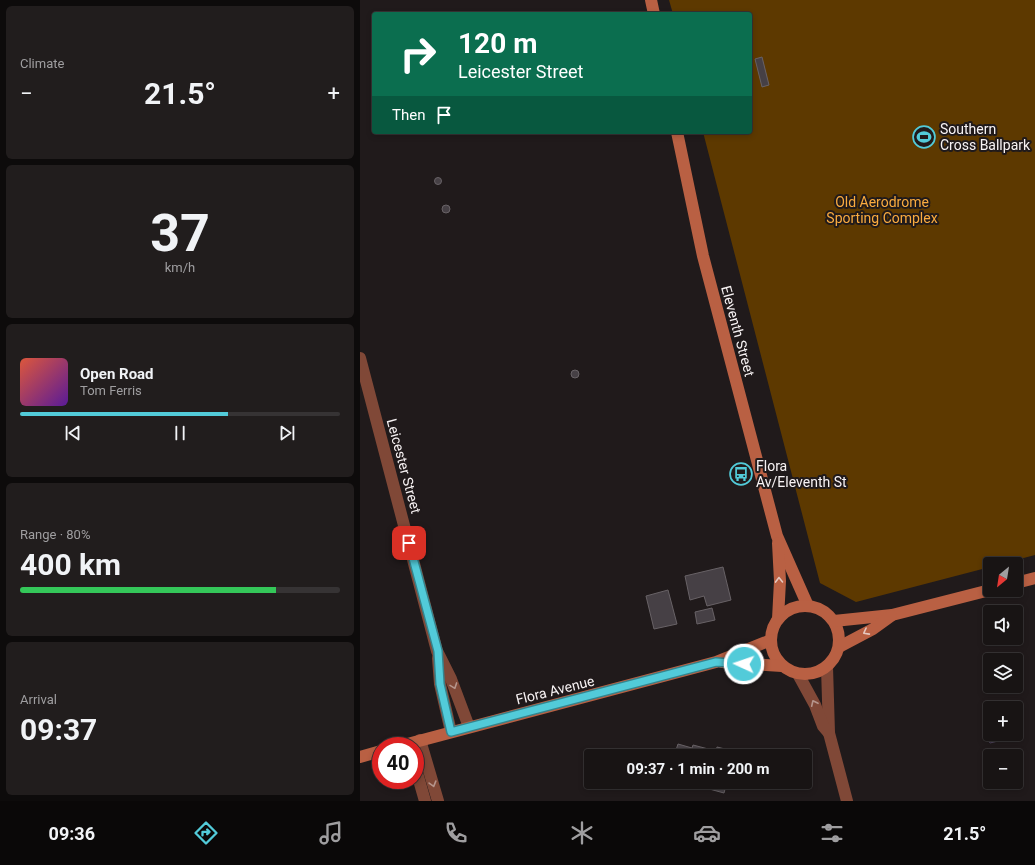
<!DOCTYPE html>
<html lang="en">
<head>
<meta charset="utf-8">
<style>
  :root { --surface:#181414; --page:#211d1d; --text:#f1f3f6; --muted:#9f9ea0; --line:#363334; --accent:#52cbd9 }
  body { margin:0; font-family:Roboto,sans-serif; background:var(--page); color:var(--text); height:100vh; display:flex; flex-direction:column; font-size:15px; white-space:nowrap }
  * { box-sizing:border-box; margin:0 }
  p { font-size:13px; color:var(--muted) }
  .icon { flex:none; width:22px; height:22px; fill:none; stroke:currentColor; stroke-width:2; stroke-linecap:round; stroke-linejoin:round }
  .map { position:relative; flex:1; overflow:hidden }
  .side { display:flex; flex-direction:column; gap:6px; padding:6px; background:#0d0b0b; width:360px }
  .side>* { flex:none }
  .top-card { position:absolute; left:12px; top:12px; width:380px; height:122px; border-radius:4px; box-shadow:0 2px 6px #0003,0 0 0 1px var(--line); background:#0b6e4f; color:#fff; overflow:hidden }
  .needle { width:26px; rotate:210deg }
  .buttons { position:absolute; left:623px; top:557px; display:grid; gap:8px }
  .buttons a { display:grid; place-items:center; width:40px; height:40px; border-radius:4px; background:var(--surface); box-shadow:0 2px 6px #0003,0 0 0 1px var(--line); font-size:20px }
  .speed { position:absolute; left:12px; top:737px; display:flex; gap:8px; font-size:20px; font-weight:700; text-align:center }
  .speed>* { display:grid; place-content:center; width:52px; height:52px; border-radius:50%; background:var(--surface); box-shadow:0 2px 6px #0003,0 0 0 1px var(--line); line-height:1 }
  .speed .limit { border:6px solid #d22; background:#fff; color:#111 }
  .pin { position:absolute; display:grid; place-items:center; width:34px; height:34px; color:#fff; margin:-17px; border-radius:8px; box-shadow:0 2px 6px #0006 }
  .me { position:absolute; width:44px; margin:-22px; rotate:273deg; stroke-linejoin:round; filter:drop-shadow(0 0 3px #0008) }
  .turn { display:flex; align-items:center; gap:14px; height:84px; padding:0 20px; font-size:18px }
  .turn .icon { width:52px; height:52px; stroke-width:2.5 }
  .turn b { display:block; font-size:28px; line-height:34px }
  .then { display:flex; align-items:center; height:38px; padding:0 20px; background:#0003; gap:8px; font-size:15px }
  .big { font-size:30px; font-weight:700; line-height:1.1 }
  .side .widget { flex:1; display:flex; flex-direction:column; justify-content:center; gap:6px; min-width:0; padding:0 14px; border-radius:6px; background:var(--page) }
  .side .dial { align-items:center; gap:0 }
  .dial b { font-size:52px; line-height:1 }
  .song { display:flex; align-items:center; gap:12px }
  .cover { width:48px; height:48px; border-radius:6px; background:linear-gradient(135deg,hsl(10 70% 55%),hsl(270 70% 35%)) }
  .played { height:4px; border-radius:2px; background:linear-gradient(90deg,var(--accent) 65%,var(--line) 65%) }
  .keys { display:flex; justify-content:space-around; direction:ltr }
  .heat { display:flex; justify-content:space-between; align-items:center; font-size:22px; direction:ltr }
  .charge { height:6px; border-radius:3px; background:linear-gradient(90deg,#34c759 80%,var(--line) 0) }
  .trip { position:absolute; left:224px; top:749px; width:228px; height:40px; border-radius:4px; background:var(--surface); box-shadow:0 2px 6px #0003,0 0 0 1px var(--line); font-weight:700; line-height:40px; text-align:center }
  .menu { display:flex; height:64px; justify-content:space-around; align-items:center; background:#0a0808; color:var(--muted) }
  .menu .icon { width:28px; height:28px }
  .menu .on { color:var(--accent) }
  .menu b { font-size:18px; color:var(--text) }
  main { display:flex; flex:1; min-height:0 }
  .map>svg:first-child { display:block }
  .green { fill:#5d3900 }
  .water { fill:#0c001d; stroke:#53495e }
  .building { fill:#464045; stroke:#686266 }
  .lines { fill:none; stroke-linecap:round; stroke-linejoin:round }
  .street { stroke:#804837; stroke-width:12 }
  .secondary { stroke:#b96043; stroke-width:12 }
  .oneway { stroke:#e5c7bf }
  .oneway2 { stroke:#b6958c }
  .route-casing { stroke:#35848d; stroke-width:10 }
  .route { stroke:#52cbd9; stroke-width:7 }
  .labels { text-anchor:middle; stroke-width:4; stroke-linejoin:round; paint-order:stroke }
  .poi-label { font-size:14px; fill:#f8f3f4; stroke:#201a1b; text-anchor:start }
  .park-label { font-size:14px; fill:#faab3f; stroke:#201a1b }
  .street-label { font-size:14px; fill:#f8f3f4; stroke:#201a1b }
</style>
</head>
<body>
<main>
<section class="side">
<div class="widget"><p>Climate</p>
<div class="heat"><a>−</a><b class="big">21.5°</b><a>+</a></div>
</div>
<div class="widget dial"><b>37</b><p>km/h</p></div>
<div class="widget">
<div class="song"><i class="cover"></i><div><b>Open Road</b><p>Tom Ferris</p></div></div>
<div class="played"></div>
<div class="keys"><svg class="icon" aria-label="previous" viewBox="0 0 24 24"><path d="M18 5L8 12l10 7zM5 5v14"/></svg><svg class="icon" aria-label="pause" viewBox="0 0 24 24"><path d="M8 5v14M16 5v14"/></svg><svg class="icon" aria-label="next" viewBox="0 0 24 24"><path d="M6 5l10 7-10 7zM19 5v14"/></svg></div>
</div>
<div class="widget"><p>Range · 80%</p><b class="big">400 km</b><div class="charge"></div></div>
<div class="widget"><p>Arrival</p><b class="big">09:37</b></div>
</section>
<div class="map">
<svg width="675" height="801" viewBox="0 0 675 801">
  <rect width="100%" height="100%" fill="#201a1b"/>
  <path class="green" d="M309,0H675V555L641,564H630V567L496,602L460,583L343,132H390V14H313Z"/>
  <path class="water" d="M628,732H630V734H655L654,737L630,743L626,736Z"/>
  <g class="building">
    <path d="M402,57L409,85L402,87L395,59Z"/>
    <circle cx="78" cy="181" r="3.5"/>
    <circle cx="86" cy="209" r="4"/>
    <circle cx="215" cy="374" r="4"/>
    <path d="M363,567L371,600L347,606L344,596L330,600L325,576Z"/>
    <path d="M308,590L317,624L294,629L286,596Z"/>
    <path d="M352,608L355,620L337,624L335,612Z"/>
    <path d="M318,744L332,748L333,745L356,751L357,747L369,750L368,755L371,756H314Z"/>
    <path d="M343,782H367L364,793L342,787Z"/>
    <path d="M378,782H389V785Z"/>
  </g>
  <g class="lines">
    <g class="street">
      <path d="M0,358L77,651L91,679L109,727"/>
      <path d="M78,658L80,684L91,732"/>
      <path d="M467,667L469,733L487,801"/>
      <path d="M438,674L455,705L463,726L469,733"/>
      <path d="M60,740L78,801"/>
      <path d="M55,766L65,801"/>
    </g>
    <g class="secondary">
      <path d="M291,0L294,14"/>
      <path d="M317,132L343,256L417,536L448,606"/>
      <path d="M418,543L420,581L418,619"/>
      <path d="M656,583L675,578"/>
      <circle cx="445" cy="640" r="34"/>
      <path d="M474,621L532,615L630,590"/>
      <path d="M479,647L513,629L531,616"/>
      <path d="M362,662L422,666"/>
      <path d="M40,746L356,662L411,640"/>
      <path d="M0,757L21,751"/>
    </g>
  </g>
  <defs><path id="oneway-chevron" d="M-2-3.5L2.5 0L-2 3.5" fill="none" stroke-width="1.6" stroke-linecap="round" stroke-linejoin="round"/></defs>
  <g class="oneway">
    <use href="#oneway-chevron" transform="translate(419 580) rotate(-91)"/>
    <use href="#oneway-chevron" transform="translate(506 632) rotate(152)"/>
  </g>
  <g class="oneway2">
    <use href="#oneway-chevron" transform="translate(94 686) rotate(70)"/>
    <use href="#oneway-chevron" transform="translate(454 703) rotate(-115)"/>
    <use href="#oneway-chevron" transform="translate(73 784) rotate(74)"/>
  </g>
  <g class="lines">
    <g class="route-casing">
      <path id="route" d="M49,543L78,651L80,684L91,732L356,662L384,664"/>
    </g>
    <use href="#route" class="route"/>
  </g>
  <defs>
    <g id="stadium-ring" transform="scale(1.15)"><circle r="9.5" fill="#201a1b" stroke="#52cbd9" stroke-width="1.5"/><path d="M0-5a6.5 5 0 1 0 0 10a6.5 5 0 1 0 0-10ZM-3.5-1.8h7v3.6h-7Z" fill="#52cbd9"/></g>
    <g id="bus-ring" transform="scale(1.15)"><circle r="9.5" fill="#201a1b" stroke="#52cbd9" stroke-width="1.5"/><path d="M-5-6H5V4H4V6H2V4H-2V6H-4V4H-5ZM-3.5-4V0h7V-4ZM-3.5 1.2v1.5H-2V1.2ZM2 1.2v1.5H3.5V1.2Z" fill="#52cbd9"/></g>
  </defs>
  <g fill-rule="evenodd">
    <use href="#stadium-ring" x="564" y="137"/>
    <use href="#bus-ring" x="381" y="474"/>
  </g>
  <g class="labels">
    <g class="poi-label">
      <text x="580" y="134">Southern<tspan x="580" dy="16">Cross Ballpark</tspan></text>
      <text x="396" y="471">Flora<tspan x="396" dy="16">Av/Eleventh St</tspan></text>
    </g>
    <g class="park-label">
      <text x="522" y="207">Old Aerodrome<tspan x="522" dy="16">Sporting Complex</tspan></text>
    </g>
    <g class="street-label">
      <text transform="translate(378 331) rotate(75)" y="5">Eleventh Street</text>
      <text transform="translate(44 466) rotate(75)" y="5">Leicester Street</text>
      <text transform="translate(195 690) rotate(-14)" y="5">Flora Avenue</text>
    </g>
  </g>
</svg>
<div class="buttons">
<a><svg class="needle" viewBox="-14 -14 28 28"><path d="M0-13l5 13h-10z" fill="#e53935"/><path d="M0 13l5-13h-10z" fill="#9f9ea0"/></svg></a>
<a><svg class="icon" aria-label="sound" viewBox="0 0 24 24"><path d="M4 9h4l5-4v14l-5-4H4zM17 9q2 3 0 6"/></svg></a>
<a><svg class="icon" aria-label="layers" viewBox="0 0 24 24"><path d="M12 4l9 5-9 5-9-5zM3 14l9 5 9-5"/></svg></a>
<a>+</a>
<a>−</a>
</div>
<div class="speed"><div class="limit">40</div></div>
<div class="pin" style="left:49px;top:543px;background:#d93025"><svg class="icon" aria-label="arrive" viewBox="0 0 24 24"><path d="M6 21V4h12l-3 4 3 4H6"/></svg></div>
<svg class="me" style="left:384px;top:664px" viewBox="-20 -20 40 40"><circle r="17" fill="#52cbd9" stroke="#fff" stroke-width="3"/><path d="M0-11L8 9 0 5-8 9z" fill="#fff"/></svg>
<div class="trip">09:37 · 1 min · 200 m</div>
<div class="top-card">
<div class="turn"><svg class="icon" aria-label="right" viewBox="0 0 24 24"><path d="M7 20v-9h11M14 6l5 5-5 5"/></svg><div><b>120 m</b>Leicester Street</div></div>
<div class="then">Then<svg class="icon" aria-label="arrive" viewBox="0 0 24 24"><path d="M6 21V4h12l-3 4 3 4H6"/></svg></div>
</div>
</div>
</main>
<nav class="menu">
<b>09:36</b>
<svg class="icon on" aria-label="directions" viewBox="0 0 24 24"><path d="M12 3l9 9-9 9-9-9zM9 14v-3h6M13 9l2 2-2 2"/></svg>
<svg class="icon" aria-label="music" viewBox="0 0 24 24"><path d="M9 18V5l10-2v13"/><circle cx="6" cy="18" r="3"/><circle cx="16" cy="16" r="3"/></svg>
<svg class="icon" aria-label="phone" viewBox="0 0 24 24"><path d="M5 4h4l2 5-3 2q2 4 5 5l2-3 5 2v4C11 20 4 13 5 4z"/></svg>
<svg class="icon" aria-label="climate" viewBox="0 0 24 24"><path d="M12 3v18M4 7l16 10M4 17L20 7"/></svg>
<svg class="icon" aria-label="car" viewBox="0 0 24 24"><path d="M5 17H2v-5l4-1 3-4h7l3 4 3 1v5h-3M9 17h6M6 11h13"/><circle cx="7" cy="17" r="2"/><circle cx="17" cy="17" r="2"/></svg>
<svg class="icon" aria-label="filters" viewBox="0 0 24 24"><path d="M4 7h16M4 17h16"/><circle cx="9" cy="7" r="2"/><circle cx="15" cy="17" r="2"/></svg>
<b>21.5°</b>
</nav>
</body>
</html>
